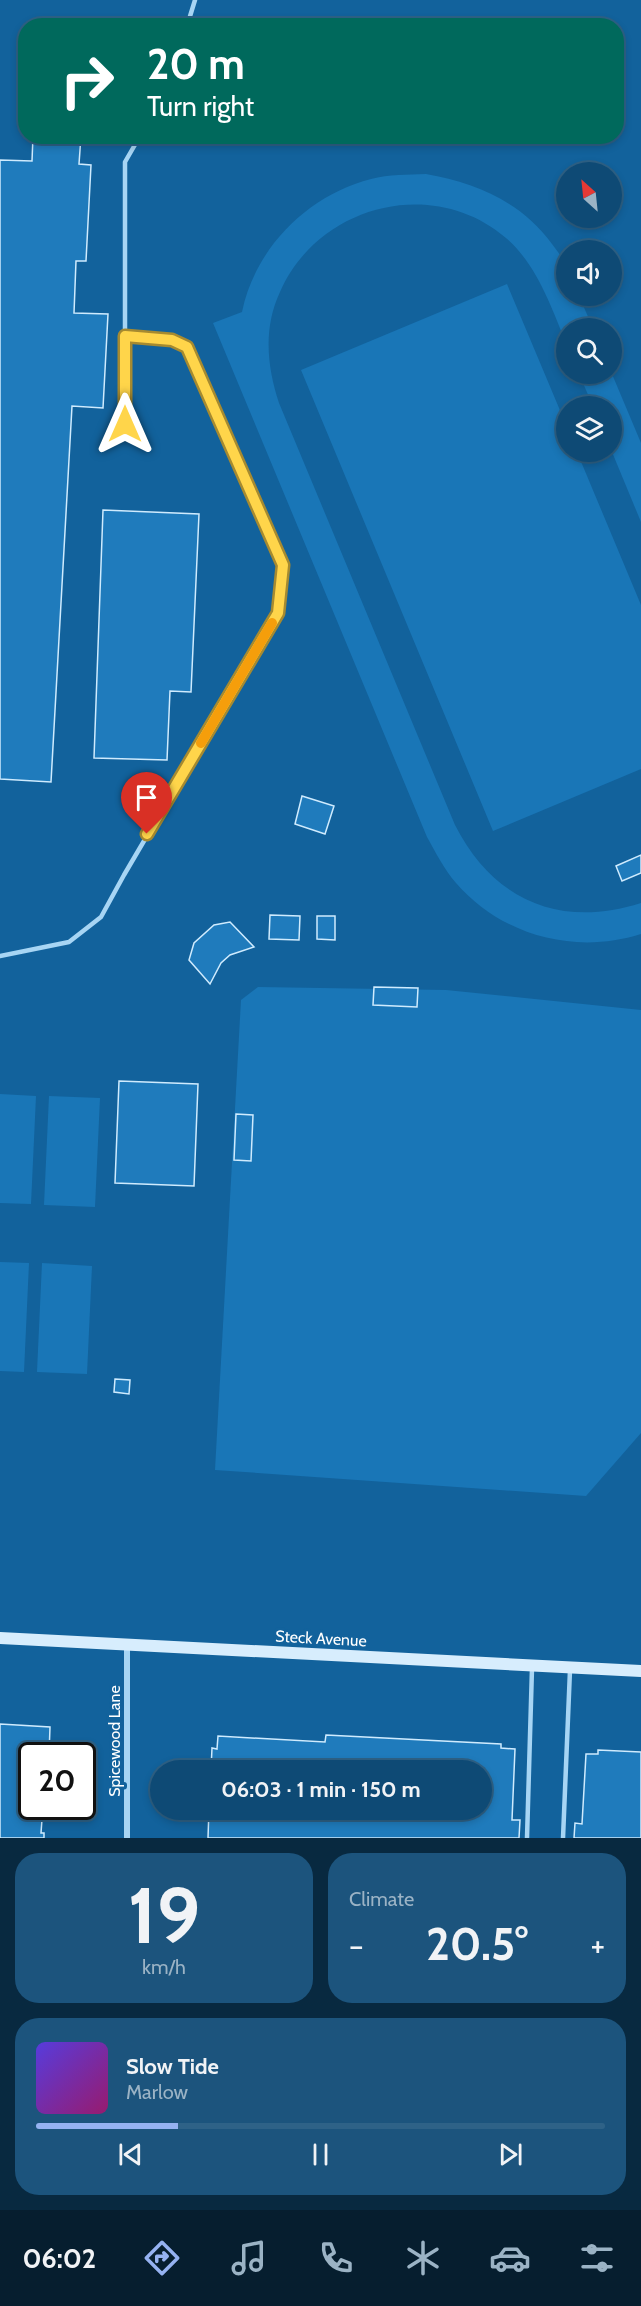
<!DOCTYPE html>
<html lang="en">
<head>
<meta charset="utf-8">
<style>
  :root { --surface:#0e4a75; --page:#1c547d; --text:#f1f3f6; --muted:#9bb3c5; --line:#2e6287; --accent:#95b2f1 }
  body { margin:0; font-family:Cabin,sans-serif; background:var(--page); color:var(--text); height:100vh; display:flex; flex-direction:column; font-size:22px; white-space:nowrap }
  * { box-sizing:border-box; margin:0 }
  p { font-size:20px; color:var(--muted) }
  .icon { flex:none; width:33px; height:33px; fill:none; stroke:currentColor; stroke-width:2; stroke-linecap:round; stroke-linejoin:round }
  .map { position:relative; height:1838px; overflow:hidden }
  .side { display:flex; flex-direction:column; gap:15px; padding:15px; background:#082940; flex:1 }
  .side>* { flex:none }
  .guide { position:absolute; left:18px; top:18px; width:606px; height:126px; border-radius:24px; box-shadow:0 3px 9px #0003,0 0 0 2px var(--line); background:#00695c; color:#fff; overflow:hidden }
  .needle { width:39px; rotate:333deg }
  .fabs { position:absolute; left:556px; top:162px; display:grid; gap:12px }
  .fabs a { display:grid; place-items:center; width:66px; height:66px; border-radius:50%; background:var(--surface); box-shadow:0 3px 9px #0003,0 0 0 2px var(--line); font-size:30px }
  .speed { position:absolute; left:18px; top:1742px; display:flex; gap:12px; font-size:30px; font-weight:700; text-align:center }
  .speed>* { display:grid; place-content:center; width:78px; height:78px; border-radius:50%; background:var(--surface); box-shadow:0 3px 9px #0003,0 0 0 2px var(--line); line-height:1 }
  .speed .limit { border:3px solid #111; border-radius:9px; background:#fff; color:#111 }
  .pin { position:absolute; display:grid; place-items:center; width:51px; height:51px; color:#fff; margin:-62px -26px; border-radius:50% 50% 50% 0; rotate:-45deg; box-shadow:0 0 6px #0007 }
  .pin .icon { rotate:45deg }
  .me { position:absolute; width:66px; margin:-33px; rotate:0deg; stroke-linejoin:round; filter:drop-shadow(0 0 4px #0008) }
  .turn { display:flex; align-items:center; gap:21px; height:126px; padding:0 30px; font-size:27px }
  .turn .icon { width:78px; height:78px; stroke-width:2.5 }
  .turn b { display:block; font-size:42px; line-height:51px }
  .big { font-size:45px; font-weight:800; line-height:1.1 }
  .side .card { flex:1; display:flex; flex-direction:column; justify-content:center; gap:9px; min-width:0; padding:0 21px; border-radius:24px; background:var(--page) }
  .side .dial { align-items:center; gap:0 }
  .dial b { font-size:78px; line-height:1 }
  .song { display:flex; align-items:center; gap:18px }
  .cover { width:72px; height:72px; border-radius:9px; background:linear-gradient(135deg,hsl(250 70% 55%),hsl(320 70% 35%)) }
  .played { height:6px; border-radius:3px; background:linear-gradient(90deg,var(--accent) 25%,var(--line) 25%) }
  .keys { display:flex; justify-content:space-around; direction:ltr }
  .heat { display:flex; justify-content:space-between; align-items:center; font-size:33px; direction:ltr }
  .side .tiles { flex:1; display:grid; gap:15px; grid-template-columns:1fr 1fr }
  .card:last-child { grid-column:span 2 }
  .trip { position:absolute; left:150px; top:1760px; width:342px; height:60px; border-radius:30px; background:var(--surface); box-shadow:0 3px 9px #0003,0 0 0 2px var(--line); font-weight:800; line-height:60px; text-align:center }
  .dock { display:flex; height:96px; justify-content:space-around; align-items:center; background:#061e2f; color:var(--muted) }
  .dock .icon { width:42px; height:42px }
  .dock .current { color:var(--accent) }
  .dock b { font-size:27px; color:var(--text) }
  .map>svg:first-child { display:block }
  .green { fill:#1976b7 }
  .building { fill:#1f7bbc; stroke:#cfebfe; stroke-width:1.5 }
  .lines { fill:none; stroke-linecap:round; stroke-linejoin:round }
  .lane { stroke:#a7d5f4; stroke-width:4.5 }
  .street { stroke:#a7d5f4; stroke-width:6 }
  .secondary { stroke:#d7edfd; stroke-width:12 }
  .route-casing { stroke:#a68a30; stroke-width:15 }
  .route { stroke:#ffd54a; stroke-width:10 }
  .slow { stroke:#f59e0b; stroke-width:10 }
  .labels { text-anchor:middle; stroke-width:6; stroke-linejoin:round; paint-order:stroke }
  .street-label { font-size:16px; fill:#fff; stroke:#12629c }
</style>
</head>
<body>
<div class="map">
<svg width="641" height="1838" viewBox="0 0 641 1838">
  <rect width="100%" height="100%" fill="#12629c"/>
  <g class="green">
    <path d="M426,174C476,183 522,202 552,244C557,251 564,259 567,268C569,276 567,287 567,296H579L593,328H567V345C551,307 538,266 506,238C433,175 318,205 280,292C263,328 267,367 279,403L455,825C493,900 560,929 641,903V934C575,955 502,936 456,883C444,869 436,853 427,837L213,323L242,312C255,248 308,195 371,179C389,174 408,175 426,174Z"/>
    <path d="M507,284L567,427V452H577L641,605V769L493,831L301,370Z"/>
    <path d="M579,374H612L641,443V522L612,452V406H593Z"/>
    <path d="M258,987L446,990L641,1010V1433L586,1496L215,1470L241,1000Z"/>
    <path d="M0,1094L36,1096L31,1204L0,1203Z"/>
    <path d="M49,1096L100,1098L95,1207L44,1205Z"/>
    <path d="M0,1262L29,1263L24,1372L0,1371Z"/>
    <path d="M42,1263L92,1266L87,1374L37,1372Z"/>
  </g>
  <g class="building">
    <path d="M33,136H81L79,164L91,165L86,261H76L74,313L108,314L103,408L72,406L51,782L0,779V160L32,161Z"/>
    <path d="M103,510L199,514L191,692L170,691L167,760L94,758Z"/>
    <path d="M302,796L334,806L325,834L295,824Z"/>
    <path d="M641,855V873L622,881L616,866Z"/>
    <path d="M270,915L300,916L299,940L269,939Z"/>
    <path d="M317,916H335V940L317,939Z"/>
    <path d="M230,922L254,947L230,955L221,963L210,984L189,960L194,943L214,925Z"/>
    <path d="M374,987L418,988L417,1007L373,1005Z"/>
    <path d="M119,1081L198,1084L194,1186L115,1183Z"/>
    <path d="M236,1114L253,1115L251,1161L234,1160Z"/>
    <path d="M115,1379L130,1380L129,1394L114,1392Z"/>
    <path d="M0,1724L50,1727L49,1755H32V1767H24L23,1776H32V1806H43L41,1833H44V1838H0Z"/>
    <path d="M326,1735L501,1744V1748L515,1749L512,1820H520L519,1838H208L209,1809H482V1770H211L212,1748L217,1749L218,1736L325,1742Z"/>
    <path d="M598,1750L641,1752V1838H574L575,1823L582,1824L586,1754H598Z"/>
  </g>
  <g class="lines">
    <g class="lane">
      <path d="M187,26L195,0"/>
      <path d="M125,424V162L140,136"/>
      <path d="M0,956L69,942L101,917L124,875L278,613L283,565L187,347L172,340L125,336"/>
      <path d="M527,1838L532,1668"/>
      <path d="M563,1838L570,1670"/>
    </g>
    <path class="street" d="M127,1644V1838"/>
    <path class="secondary" d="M0,1638L641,1671"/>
  </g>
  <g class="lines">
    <g class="route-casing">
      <path id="route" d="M125,424V336L172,340L187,347L283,565L278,613L147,834"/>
    </g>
    <use href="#route" class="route"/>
    <path class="slow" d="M201,743L272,623"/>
  </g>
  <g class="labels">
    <g class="street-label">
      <text transform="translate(321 1638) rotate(3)" y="6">Steck Avenue</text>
      <text transform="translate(114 1741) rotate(-90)" y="6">Spicewood Lane</text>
    </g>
  </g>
</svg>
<div class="fabs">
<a><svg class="needle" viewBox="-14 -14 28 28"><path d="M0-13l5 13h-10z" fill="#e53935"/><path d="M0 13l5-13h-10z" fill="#9bb3c5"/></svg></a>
<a><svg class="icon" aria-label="sound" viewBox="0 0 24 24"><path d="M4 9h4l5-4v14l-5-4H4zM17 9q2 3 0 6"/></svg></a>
<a><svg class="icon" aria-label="search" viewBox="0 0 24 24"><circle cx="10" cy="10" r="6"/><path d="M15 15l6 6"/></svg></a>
<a><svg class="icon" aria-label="layers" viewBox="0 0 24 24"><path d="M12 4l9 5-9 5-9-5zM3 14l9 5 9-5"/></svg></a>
</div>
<div class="speed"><div class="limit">20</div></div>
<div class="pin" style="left:147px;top:834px;background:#d93025"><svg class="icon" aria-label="arrive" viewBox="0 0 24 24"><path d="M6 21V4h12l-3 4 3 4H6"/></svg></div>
<svg class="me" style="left:125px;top:424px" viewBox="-20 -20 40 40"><path d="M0-17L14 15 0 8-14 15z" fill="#ffd54a" stroke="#fff" stroke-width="4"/></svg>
<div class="trip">06:03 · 1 min · 150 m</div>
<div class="guide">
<div class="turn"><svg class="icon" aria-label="right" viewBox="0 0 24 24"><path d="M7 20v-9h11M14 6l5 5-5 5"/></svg><div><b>20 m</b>Turn right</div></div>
</div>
</div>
<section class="side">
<div class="tiles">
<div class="card dial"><b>19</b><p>km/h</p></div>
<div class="card"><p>Climate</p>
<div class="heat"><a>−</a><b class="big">20.5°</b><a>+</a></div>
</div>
<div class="card">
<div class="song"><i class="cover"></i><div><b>Slow Tide</b><p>Marlow</p></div></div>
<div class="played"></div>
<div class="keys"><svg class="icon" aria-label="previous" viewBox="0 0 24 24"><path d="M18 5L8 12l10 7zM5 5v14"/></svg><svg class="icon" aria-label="pause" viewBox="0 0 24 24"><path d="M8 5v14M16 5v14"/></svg><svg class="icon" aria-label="next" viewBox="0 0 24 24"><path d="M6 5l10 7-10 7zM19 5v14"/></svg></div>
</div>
</div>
</section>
<nav class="dock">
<b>06:02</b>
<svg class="icon current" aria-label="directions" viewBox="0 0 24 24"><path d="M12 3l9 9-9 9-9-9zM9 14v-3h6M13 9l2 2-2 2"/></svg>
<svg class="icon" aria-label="music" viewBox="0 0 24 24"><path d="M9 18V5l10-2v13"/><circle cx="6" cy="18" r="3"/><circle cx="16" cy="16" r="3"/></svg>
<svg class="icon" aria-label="phone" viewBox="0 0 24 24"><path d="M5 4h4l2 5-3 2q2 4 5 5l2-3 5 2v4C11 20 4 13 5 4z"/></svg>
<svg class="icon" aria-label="climate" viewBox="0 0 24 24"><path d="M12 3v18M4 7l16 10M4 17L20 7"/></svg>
<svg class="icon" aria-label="car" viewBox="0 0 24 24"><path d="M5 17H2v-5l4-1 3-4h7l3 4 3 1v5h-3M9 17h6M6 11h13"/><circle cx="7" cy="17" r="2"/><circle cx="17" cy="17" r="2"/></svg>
<svg class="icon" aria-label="filters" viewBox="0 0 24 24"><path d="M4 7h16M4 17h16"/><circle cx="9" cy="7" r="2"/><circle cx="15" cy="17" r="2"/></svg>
</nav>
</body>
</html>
